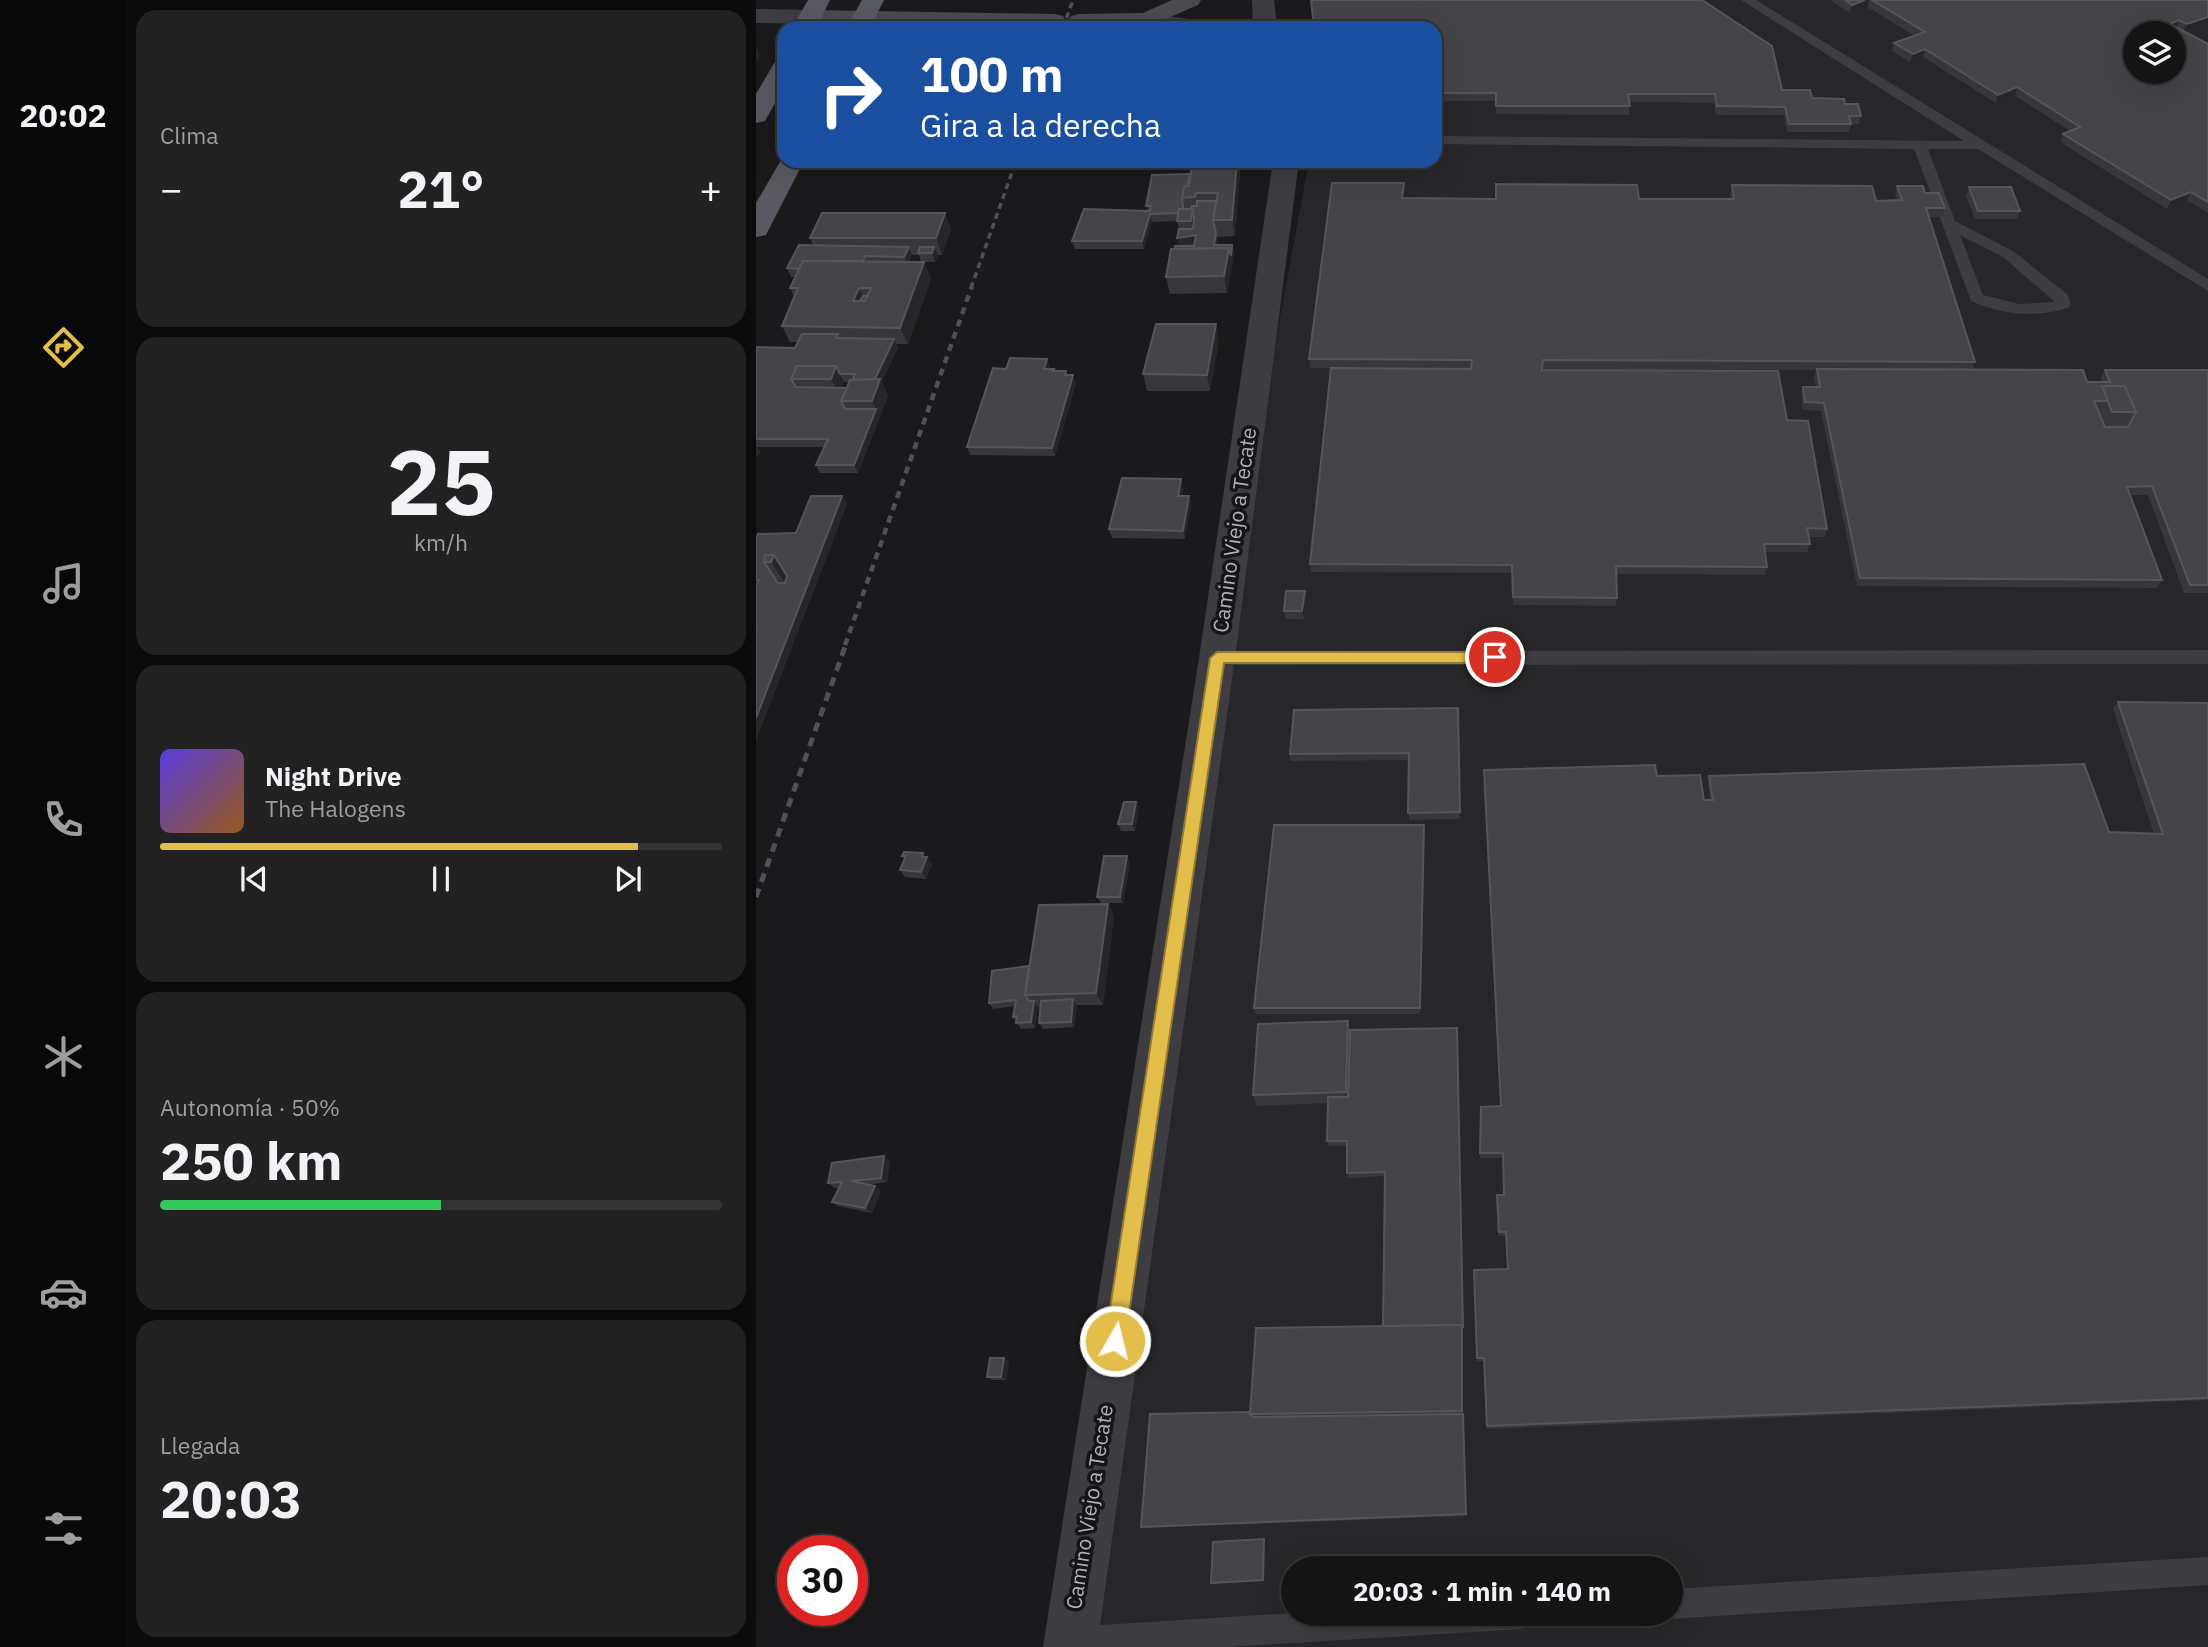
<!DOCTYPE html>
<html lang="es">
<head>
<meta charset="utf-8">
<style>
  :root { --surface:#141415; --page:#212122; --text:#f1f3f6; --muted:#9d9ea0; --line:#333334; --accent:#e3be4b }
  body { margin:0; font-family:"IBM Plex Sans",sans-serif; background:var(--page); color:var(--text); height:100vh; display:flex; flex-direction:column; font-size:26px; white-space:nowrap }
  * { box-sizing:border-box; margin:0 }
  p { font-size:23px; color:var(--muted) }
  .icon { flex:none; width:38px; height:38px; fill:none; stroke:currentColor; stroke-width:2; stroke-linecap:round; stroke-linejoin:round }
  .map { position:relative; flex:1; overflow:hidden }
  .details { display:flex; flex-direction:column; gap:10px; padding:10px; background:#0b0b0c; width:630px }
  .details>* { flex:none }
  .banner { position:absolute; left:21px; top:21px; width:665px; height:147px; border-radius:21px; box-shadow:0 7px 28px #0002,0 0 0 2px var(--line); background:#1a4fa0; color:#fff; overflow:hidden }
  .tools { position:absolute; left:1367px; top:21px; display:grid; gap:14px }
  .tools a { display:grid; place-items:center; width:63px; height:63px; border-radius:50%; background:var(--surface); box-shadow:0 7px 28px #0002,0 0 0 2px var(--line); font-size:35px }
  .speed { position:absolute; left:21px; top:1535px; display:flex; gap:14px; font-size:35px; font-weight:700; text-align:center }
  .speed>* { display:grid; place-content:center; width:91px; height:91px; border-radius:50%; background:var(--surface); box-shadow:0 7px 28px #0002,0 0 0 2px var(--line); line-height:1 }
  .speed .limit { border:10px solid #d22; background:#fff; color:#111 }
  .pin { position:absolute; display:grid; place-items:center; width:60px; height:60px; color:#fff; margin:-30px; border:4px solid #fff; border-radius:50%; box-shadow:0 2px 7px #0007 }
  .me { position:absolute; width:77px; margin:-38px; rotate:8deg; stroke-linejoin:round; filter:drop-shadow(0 0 5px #0008) }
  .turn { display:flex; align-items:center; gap:24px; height:147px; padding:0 28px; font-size:32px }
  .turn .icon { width:91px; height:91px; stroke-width:2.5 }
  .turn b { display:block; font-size:49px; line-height:60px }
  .big { font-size:52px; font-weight:700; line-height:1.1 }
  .details .widget { flex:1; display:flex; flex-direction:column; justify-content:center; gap:10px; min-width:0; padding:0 24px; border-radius:21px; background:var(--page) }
  .details .dial { align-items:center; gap:0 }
  .dial b { font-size:91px; line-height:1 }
  .song { display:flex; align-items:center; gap:21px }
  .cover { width:84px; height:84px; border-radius:10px; background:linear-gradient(135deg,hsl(250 70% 55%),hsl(30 70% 35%)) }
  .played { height:7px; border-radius:4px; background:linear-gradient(90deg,var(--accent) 85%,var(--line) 85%) }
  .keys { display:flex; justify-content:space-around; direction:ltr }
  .heat { display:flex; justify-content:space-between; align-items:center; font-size:38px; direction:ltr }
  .charge { height:10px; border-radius:5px; background:linear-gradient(90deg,#34c759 50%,var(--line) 0) }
  .trip { position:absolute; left:525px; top:1556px; width:402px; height:70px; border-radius:35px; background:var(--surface); box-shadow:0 7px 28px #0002,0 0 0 2px var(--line); font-weight:700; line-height:70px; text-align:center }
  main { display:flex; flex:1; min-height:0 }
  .tab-bar { display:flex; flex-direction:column; width:126px; justify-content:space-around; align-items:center; background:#080808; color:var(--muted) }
  .tab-bar .icon { width:49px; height:49px }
  .tab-bar .current { color:var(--accent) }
  .tab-bar b { font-size:32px; color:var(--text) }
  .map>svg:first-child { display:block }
  .built { fill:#272629; fill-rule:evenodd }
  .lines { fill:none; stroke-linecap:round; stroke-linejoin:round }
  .lane { fill:#3c3c41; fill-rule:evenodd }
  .street { fill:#3c3c41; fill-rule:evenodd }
  .secondary { fill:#4a4b51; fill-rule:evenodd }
  .primary { fill:#585960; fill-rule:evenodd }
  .rail-far2 { stroke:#4f5056; stroke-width:3.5; stroke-dasharray:6 4.5; stroke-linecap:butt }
  .rail-far1 { stroke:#4f5056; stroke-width:4.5; stroke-dasharray:7 6; stroke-linecap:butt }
  .rail { stroke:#4f5056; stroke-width:5; stroke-dasharray:9 7; stroke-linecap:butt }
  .wall { fill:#37363a; fill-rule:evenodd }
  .shaded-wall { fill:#262528 }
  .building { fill:#444348; stroke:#54555a; stroke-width:2; fill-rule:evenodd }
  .route { fill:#e3be4b; stroke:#947c31; stroke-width:2 }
  .labels { text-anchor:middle; stroke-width:7; stroke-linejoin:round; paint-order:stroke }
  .street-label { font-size:21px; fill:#aeb1bb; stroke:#151517 }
</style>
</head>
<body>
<main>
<nav class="tab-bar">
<b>20:02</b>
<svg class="icon current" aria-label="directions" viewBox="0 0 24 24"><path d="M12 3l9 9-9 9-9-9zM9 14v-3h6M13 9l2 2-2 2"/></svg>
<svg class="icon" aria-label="music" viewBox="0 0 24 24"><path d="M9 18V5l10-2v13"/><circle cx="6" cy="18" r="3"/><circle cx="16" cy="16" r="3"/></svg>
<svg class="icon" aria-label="phone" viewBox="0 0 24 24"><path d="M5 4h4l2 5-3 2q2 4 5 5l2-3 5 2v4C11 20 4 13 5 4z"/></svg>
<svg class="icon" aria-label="climate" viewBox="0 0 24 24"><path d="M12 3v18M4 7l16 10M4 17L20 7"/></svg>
<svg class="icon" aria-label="car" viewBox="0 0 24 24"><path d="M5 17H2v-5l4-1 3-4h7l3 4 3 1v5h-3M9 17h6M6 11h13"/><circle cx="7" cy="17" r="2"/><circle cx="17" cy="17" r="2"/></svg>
<svg class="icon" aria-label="filters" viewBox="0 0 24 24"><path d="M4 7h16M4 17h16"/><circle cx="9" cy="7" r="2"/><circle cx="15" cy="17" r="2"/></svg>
</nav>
<section class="details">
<div class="widget"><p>Clima</p>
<div class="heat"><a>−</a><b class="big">21°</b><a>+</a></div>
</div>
<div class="widget dial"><b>25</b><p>km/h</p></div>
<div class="widget">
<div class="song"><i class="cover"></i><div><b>Night Drive</b><p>The Halogens</p></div></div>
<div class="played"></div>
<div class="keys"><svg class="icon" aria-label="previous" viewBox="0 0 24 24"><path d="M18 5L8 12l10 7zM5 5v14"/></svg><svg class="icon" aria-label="pause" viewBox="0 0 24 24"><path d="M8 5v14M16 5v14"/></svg><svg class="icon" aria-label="next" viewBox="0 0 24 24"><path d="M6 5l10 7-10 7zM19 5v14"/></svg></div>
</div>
<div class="widget"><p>Autonomía · 50%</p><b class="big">250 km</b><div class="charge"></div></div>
<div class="widget"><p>Llegada</p><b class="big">20:03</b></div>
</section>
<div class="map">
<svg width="1452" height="1647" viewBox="0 0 1452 1647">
  <rect width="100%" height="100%" fill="#1a1a1c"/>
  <path class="built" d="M583,0H1452V1647H329L461,658L553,161H679V28ZM1379,33H1418V72H1379ZM537,1568H915V1614H537Z"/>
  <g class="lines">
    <g class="lane">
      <path d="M985,0H1000L1452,279V291L1222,149H1172L1199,221L1257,251L1312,295L1315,305L1312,308C1280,318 1246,315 1215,301L1158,149L679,144V136L1208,141ZM1204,235L1247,257L1299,302L1263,304L1227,295Z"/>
      <path d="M1452,650V664L461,665L454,663L451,658L454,653L461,651Z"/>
      <path d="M1452,1557V1585L915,1619L904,1614H915V1589Z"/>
      <path d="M537,1613L780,1614H781L776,1624L766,1629L472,1647H301L299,1642L304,1632L314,1627Z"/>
    </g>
    <g class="street">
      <path d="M496,0H518L521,28H497Z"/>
      <path d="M0,9L54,10L62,12L65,17L62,22L54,24L0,23Z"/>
      <path d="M391,13L447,21L455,23L459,28H399L383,25L380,20L383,15Z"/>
      <path d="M517,161H543L479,658L341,1647H287L443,658Z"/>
    </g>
    <g class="secondary">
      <path d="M416,0H445L442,5L391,27L323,28L315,26L312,21L315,16L323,14L387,13Z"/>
      <path d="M54,10L299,14L307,16L310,21L307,26L299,28L46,22L43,17L46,12Z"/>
    </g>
    <g class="primary">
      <path d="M52,0H74L60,28H36Z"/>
      <path d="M106,0H128L114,28H90Z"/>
      <path d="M28,58V87L9,121L0,123V94L20,60Z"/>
      <path d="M28,155V161H48L13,229L10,235L0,237V203Z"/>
    </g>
    <g class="rail-far2">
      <path d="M307,28L317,0"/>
      <path d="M215,288L260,161"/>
    </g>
    <path class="rail-far1" d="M89,645L216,286"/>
    <path class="rail" d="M0,897L90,644"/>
  </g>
  <g class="wall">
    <path d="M1074,0H1452V24L1429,32L1452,44V213L1431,200L1411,209L1304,142L1307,134L1314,131L1259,96L1240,103L1167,57L1154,62L1136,51L1138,43L1159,36L1111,7L1094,13Z"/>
    <path d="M679,28L1026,90L1056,98L1089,104L1105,116L1103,124H1095L1093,132H1031L1028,115H960L958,103L873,102V115L740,114V101H679Z"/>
    <path d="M484,172L479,236L462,237L461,245H476L478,253L471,293L414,294L410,277L419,249L423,246L421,238L423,229L421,221L396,222L388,249H319L316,241L392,210L390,206L434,174L435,179Z"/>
    <path d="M976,185L1120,201L1141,200L1139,194L1141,186L1169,193L1189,208L1186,217H1173L1219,362L1216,370L1331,382H1346L1345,378L1349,370H1452V593H1428L1392,495H1374L1406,580L1401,588L1101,586L1065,411L1047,410L1045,395L1047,387H1060L1058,378L1060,370L787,369V370L1031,420L1071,529L1069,537H1052L1054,544L1051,552H1009L1011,567L1009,575L860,574L861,598L860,606L757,605L756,573L555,572L554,564L715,369L554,368L553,359L648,192L647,198L975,199L974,194Z"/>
    <path d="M1213,187L1264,211L1261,219H1219L1210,196Z"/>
    <path d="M195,229L186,255H182L179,262H165L163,255H156L153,262H168L175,279L152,344H140L142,347L126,382L132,396L102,473H64L60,465L68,447H1L4,452L0,458V347L39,348L42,342H34L26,326L38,296L34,288L39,277H35L31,268L57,245L54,238ZM88,382H93L91,388H86Z"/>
    <path d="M463,341L454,391H391L387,374Z"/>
    <path d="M294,367L293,369H298V371H310L312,375L320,383L299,456L214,455L211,447L250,369Z"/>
    <path d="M425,479L427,487L426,496H433L435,504L429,539L356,538L353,529Z"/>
    <path d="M86,496L91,504L0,740V539L40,533Z"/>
    <path d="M549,591L550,599L548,619H530L528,611Z"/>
    <path d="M1362,702L1452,703V1400L731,1429L728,1361H721L718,1270L751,1269L750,1236H742L740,1200L748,1195L746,1158H724L725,1107L744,1106L901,776L948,800H954L952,783L953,776L1353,832L1398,834L1357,709Z"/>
    <path d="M702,708L704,819L653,820V760L535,761L534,754Z"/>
    <path d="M380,802L383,809L379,831H365L362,824Z"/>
    <path d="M669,832L664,1014H500L498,1008Z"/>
    <path d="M167,853L176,864L170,879L149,877L144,870L148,860L146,856Z"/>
    <path d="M371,856L374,863L367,903H345L341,897Z"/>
    <path d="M352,904L358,916L347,1005H321L318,1027L287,1029L283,1023L285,1007H282L279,1028L265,1029L257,1017L259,1006L237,1009L233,1003L273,966Z"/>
    <path d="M594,1030L707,1332V1416L710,1516L389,1528L385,1527L494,1412L627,1326L629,1176L592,1178L591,1173V1146H573L571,1141L572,1103L501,1106L497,1095Z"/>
    <path d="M128,1156L134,1161L131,1182L111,1185L119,1186L125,1191L116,1213L82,1206L76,1202L83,1188H79L72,1183Z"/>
    <path d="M248,1358L253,1361L250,1380H237L231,1377Z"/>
    <path d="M508,1539L510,1540L509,1581L458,1584L455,1583Z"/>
  </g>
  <g class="shaded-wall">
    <path d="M1109,0H1113L1111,7L1094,13L1096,5Z"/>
    <path d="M1452,17V24L1427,32L1431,24Z"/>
    <path d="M1423,20L1420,29L1414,24Z"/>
    <path d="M0,47L4,56L0,62Z"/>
    <path d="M1169,49L1167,57L1154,62L1157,54Z"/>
    <path d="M1261,87L1259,96L1240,103L1242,95Z"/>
    <path d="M481,161H483L484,172L479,236L476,220Z"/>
    <path d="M1435,192L1431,200L1411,209L1415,200Z"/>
    <path d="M437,209L442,243L423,247L421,238L438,235L435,221Z"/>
    <path d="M189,213L195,229L186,255L180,238Z"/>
    <path d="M394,214L396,222L388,249L386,241Z"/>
    <path d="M460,233V237H462L460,253L458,245Z"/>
    <path d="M476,245L478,253L471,293L468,276L473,248Z"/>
    <path d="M153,247L156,255L152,265L148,257Z"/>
    <path d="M178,247L182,255L179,262L176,253Z"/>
    <path d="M168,262L175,279L152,344L144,328Z"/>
    <path d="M103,288L111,304L97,301Z"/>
    <path d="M460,324L463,341L454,391L451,375Z"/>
    <path d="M138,339L142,347L126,382L132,396L102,473L98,465L120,409L116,401L119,380Z"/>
    <path d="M291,359L294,367L290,377L288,369Z"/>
    <path d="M80,366L88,382L83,395L75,379Z"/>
    <path d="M317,375L320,383L299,456L296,448Z"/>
    <path d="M0,446L4,452L0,458Z"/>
    <path d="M425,479L427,487L424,504L422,496Z"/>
    <path d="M86,496L91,504L0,740V718Z"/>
    <path d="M433,496L435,504L429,539L427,531Z"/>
    <path d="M18,555L36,584L34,591L15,562Z"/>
    <path d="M549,591L550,599L548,619L546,611Z"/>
    <path d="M380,802L383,809L379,831L376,824Z"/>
    <path d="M668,825L669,832L664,1014V1008Z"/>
    <path d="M167,853L176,864L170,879L165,872Z"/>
    <path d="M371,856L374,863L367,903L364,897Z"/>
    <path d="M352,904L358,916L347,1005L340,993Z"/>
    <path d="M317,999L321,1005L318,1027L315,1022Z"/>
    <path d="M278,1001L282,1007L279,1028L275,1022Z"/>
    <path d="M592,1021L595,1033L593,1102L590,1092Z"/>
    <path d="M128,1156L134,1161L131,1182L125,1178Z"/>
    <path d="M119,1186L125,1191L116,1213L109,1208Z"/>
    <path d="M248,1358L253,1361L250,1380L245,1377Z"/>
    <path d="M508,1539L510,1540L509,1581L507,1580Z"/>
  </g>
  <g class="building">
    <path d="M555,0H946L1016,46L1026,90H1054L1056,98L1088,99L1089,104H1102L1105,116H1093L1095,124H1033L1029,107L961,106L959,94H872L874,106H740V93H679V28H558Z"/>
    <path d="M1089,0H1109L1096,5Z"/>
    <path d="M1116,0H1452V17L1431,24L1423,20L1414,24L1452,44V202L1435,192L1415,200L1307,134L1324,127L1261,87L1242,95L1169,49L1157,54L1138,43L1169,32ZM1379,33H1418V72H1379Z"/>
    <path d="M437,161H481L476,220H457L462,193H440L439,197L426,198L428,186H433Z"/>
    <path d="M434,174L431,186H428L426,198L427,206V209H423V213L394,214L386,241H316L328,209L394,211L395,206H390L396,175Z"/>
    <path d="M576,183H648L646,198L740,199V184L881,185L883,199H978L976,185L1116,186L1120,201L1146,200L1141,186H1167L1169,193H1183L1189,208H1170L1219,362L787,360L786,370L1022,371L1031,420L1052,421L1071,529L1051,528L1054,544H1008L1011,567L860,566L861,598L757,597L756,565L554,564L575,368L715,369L716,360L553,359Z"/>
    <path d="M1213,187H1255L1264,211H1222Z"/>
    <path d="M441,201H460L457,220L460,233L458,245H476L475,256L473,248L419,249V246H438L440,235L421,238L423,229H437L438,217L437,209H435L436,206H441Z"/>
    <path d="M423,209H437L435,221H421Z"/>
    <path d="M66,213H189L180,238H54Z"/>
    <path d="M43,245L153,247L148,257L109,256L107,261H47L44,269L31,268Z"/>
    <path d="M164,247H178L176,253H162Z"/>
    <path d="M473,248L468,276L410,277L415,249Z"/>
    <path d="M47,261L168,262L144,328L26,326L42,288H34ZM103,288H115L109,301H97Z"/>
    <path d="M107,296H111L109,301H104Z"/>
    <path d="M400,324H460L451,375L387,374Z"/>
    <path d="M46,334H82L80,338L138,339L119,379L97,380L99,374H84L80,366H41L35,379L40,387L91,388L85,401L89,409H120L98,465H60L72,439H0V347L39,348Z"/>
    <path d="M254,358L291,359L288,369H298L297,371H310L309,375H317L296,448L211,447L237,368L250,369Z"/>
    <path d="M41,366H80L75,379H35Z"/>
    <path d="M1061,369L1327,370L1331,382H1354L1349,370H1452V585H1434L1396,486L1371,487L1406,580L1104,578L1068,403L1049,402L1047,387H1064ZM1346,386H1369L1380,412L1372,427H1349L1338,401H1352Z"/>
    <path d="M124,379L116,401H85L94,380Z"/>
    <path d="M1346,386H1369L1380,412H1356Z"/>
    <path d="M366,478L425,479L422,496H433L427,531L353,529Z"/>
    <path d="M55,496H86L0,718V630L1,626H0V586L3,580H0V539L2,534L40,533ZM9,555H18L31,576L29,583H22L8,562Z"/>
    <path d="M9,555H18L15,562H8Z"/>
    <path d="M530,591H549L546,611H528Z"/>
    <path d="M1362,702L1452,703V1398L731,1426L728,1358H721L718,1270L752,1269L750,1232H743L741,1195H748L747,1153H724L725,1107L745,1106L728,770L899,765L901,776L944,775L948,800H957L953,776L1328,764L1353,832L1407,834Z"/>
    <path d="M702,708L704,812L652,813L653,753L534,754L538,710Z"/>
    <path d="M368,802H380L376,824H362Z"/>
    <path d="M518,825H668L664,1008H498Z"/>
    <path d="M148,852L167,853L166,857H171L165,872L144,870L150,856H146Z"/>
    <path d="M348,856H371L364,897H341Z"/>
    <path d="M352,904L340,993L269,995L283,905Z"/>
    <path d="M273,966L269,995L273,1001H278L275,1022L260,1023L261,1016L257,1017L260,1000L233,1003L236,971Z"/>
    <path d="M317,999L315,1022L283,1023L285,1001Z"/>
    <path d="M592,1021L590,1092L497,1095L502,1024Z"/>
    <path d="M701,1028L707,1328L706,1325L627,1326L629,1172L591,1173V1141H571L572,1097H592L594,1030Z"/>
    <path d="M128,1156L125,1178L95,1181L119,1186L109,1208L76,1202L86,1182L72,1183L76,1163Z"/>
    <path d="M706,1325V1411L494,1414L500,1328Z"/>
    <path d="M234,1358H248L245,1377H231Z"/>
    <path d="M494,1412V1414L497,1417L707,1414L710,1514L385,1527L394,1414Z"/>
    <path d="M508,1539L507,1580L455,1583L457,1542Z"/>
  </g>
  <path class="route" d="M461,652H739L747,657L739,663H468L369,1341L366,1348L359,1351L352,1348L349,1341L454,658Z"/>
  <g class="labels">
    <g class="street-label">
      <text transform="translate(479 530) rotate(-82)" y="7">Camino Viejo a Tecate</text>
      <text transform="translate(334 1507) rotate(-81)" y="7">Camino Viejo a Tecate</text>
    </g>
  </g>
</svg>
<div class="tools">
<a><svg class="icon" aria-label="layers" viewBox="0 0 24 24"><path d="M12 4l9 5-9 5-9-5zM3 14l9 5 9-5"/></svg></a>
</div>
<div class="speed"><div class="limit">30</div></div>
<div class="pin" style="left:739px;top:657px;background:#d93025"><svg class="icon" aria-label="arrive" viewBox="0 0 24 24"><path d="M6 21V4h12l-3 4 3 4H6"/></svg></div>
<svg class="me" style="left:359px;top:1341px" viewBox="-20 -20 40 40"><circle r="17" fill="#e3be4b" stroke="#fff" stroke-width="3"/><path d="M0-11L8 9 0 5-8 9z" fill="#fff"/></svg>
<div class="trip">20:03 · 1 min · 140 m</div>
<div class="banner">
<div class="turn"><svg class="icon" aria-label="right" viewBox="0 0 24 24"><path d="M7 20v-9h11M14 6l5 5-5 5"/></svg><div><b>100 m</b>Gira a la derecha</div></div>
</div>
</div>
</main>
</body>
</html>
